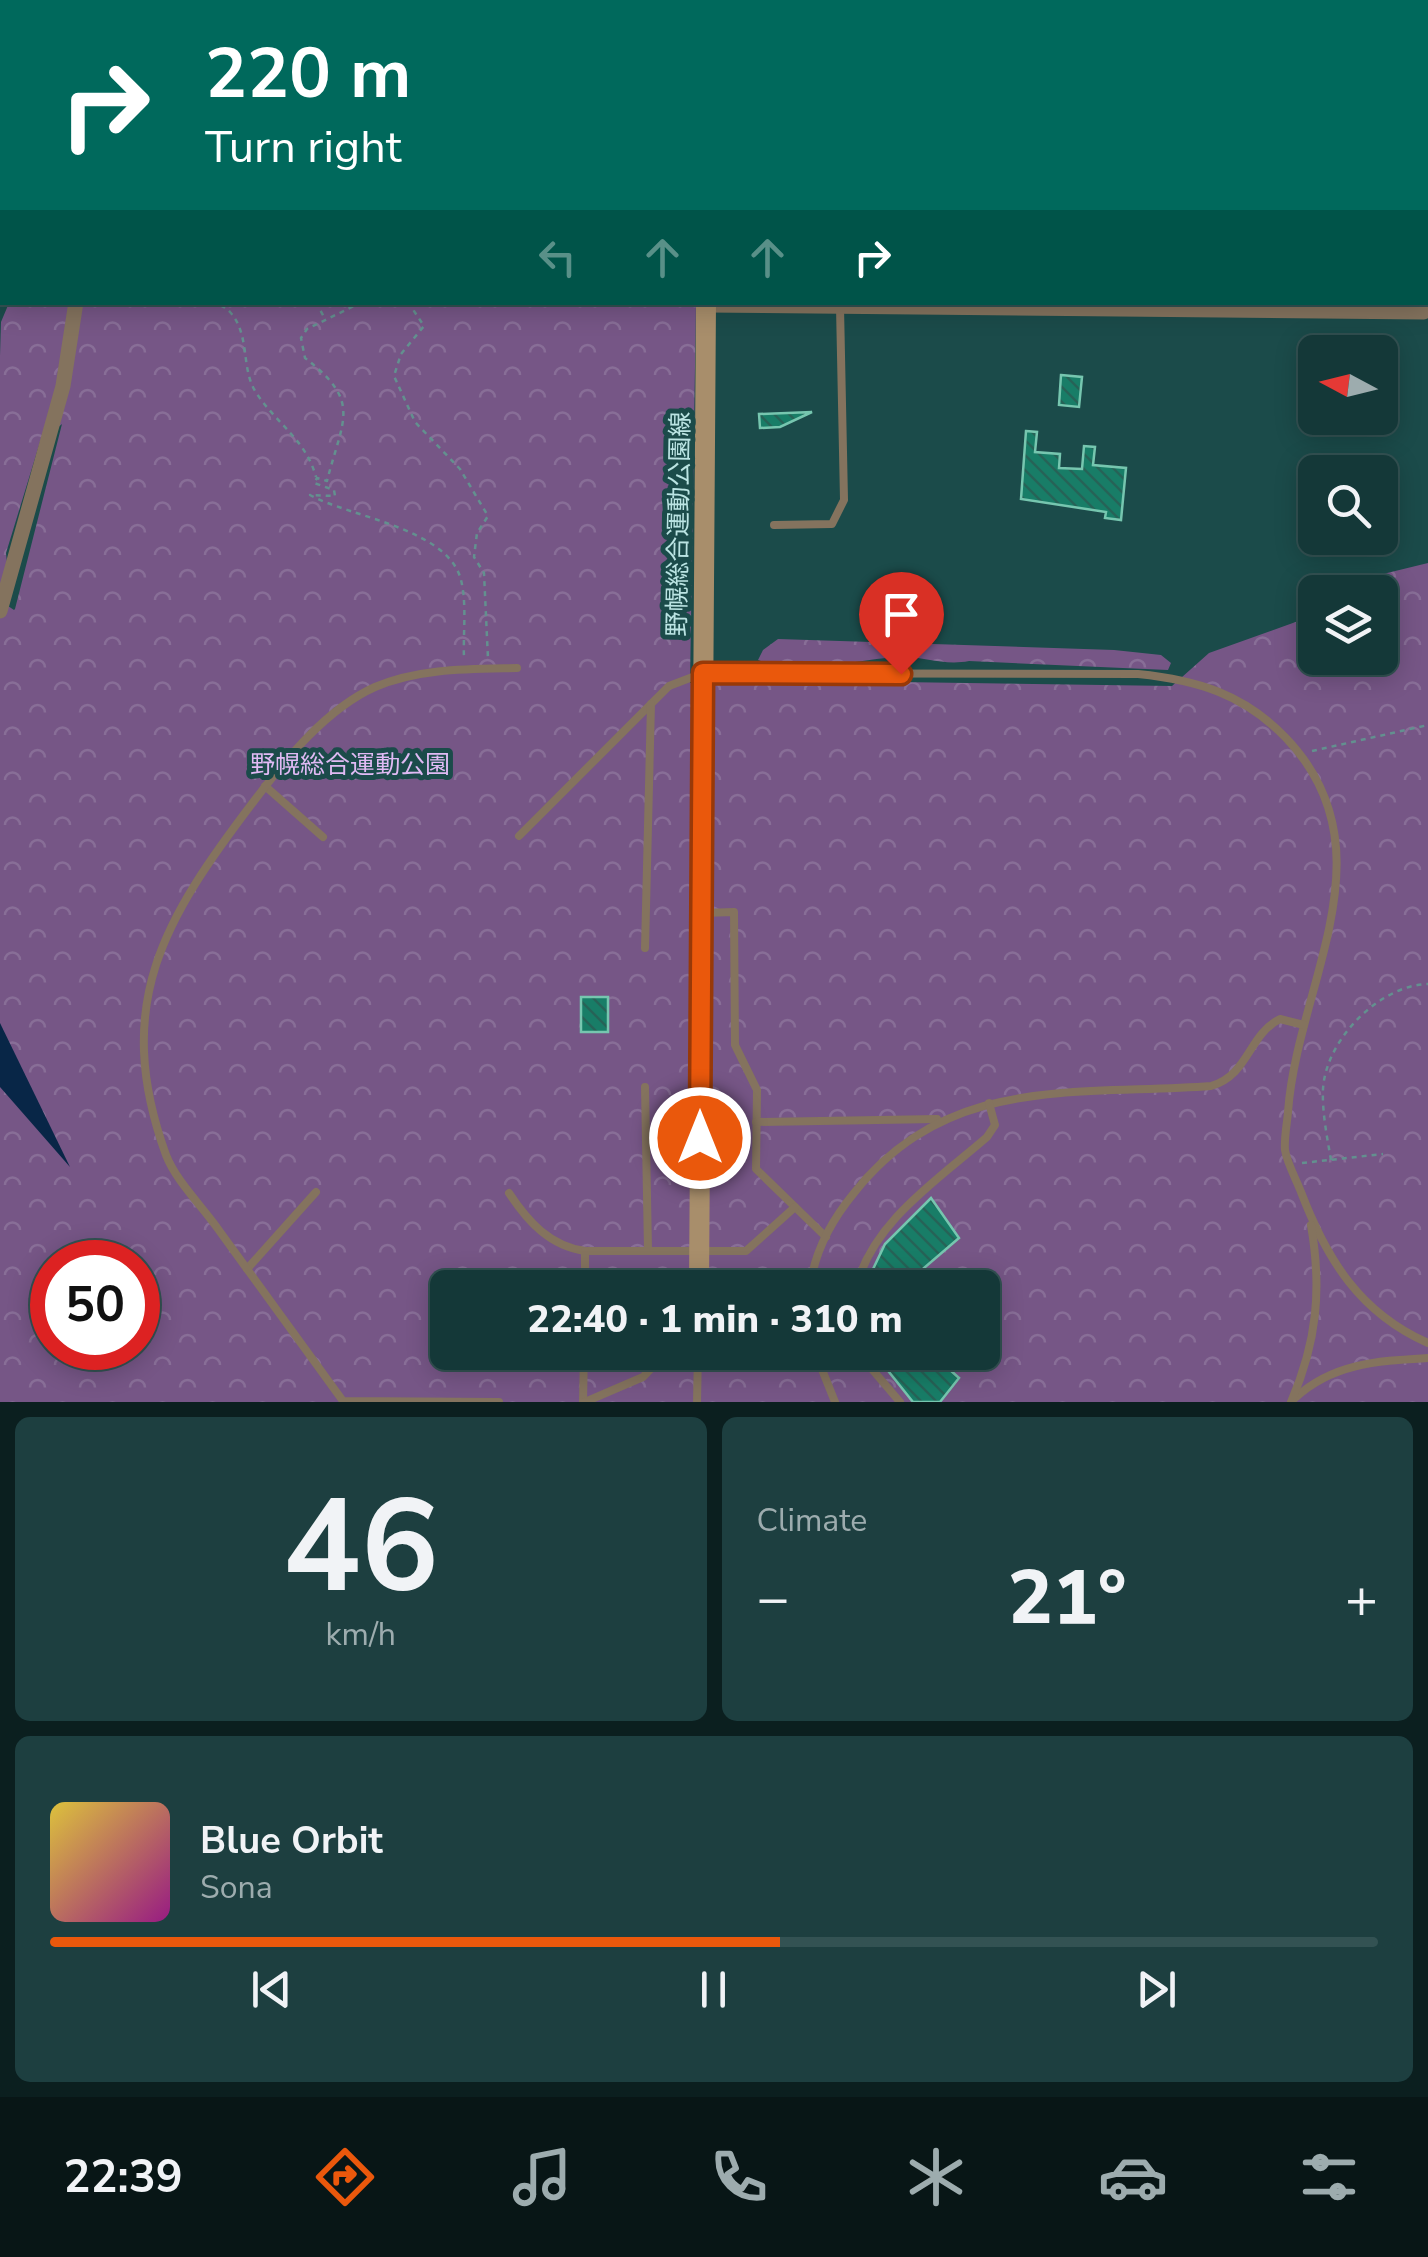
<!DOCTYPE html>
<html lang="en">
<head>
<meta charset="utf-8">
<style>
  :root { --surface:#143838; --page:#1d3f40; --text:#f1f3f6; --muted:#9dacae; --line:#335253; --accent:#ea580c }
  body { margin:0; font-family:"Nunito Sans","Noto Sans JP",sans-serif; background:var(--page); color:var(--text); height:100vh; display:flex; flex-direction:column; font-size:38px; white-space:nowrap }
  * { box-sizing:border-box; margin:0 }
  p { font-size:32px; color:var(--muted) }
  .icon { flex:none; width:55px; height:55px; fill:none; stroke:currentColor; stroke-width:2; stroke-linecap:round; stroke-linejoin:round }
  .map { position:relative; height:1402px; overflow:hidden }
  .side { display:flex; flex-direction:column; gap:15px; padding:15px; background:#0b1f1f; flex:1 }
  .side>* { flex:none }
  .guide { position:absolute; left:0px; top:0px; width:1430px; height:305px; box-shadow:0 5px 25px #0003,0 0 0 2px var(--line); background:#00695c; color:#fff; overflow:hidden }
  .needle { width:65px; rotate:277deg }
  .controls { position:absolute; left:1298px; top:335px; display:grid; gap:20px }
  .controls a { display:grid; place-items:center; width:100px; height:100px; border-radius:15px; background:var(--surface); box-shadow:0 5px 25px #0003,0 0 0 2px var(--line); font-size:50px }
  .speed { position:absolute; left:30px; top:1240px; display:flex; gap:20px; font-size:50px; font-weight:700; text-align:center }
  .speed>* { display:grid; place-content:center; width:130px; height:130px; border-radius:50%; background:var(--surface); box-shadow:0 5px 25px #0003,0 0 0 2px var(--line); line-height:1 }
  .speed .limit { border:15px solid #d22; background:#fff; color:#111 }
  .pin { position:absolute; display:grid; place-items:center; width:85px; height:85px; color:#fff; margin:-102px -42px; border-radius:50% 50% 50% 0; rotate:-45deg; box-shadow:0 0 10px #0007 }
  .pin .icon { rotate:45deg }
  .me { position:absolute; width:110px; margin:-55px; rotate:0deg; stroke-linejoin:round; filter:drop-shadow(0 0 8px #0008) }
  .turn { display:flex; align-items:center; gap:35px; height:210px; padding:0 40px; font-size:45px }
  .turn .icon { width:130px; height:130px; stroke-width:2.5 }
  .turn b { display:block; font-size:70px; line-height:85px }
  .lanes { display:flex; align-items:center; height:95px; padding:0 40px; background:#0003; justify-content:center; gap:50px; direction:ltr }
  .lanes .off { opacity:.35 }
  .big { font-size:75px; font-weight:800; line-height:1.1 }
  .side .tile { flex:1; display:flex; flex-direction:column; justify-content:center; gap:15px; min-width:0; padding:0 35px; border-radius:15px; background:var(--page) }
  .side .dial { align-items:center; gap:0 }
  .dial b { font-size:130px; line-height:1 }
  .song { display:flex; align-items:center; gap:30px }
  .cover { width:120px; height:120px; border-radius:15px; background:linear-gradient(135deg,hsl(50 70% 55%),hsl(310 70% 35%)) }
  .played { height:10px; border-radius:5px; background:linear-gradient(90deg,var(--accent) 55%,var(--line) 55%) }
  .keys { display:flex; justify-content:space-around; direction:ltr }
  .heat { display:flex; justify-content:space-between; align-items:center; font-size:55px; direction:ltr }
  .side .tiles { flex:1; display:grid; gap:15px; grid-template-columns:1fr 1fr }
  .tile:last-child { grid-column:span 2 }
  .trip { position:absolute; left:430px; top:1270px; width:570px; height:100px; border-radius:15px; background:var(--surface); box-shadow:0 5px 25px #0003,0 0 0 2px var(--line); font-weight:800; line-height:100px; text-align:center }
  .tabs { display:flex; height:160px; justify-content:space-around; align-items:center; background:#081616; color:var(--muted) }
  .tabs .icon { width:70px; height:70px }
  .tabs .active { color:var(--accent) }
  .tabs b { font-size:45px; color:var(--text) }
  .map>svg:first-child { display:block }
  .forest { fill:url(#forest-crowns); fill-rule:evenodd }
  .water { fill:#082647 }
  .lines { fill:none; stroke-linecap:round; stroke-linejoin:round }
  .stream { stroke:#082647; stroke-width:4 }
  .building { fill:url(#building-back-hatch); stroke:#76c6af; stroke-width:2.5 }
  .path { stroke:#63908f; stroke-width:2.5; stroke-dasharray:5 5; stroke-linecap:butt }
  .lane { stroke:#84735e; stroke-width:8 }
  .street { stroke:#84735e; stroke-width:15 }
  .secondary { stroke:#a88e6b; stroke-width:20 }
  .route-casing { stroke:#983908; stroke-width:25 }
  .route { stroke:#ea580c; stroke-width:18 }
  .labels { text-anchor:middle; stroke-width:10; stroke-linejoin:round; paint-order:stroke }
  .street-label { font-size:25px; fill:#bbe4e3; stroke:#1b4b4a }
  .park-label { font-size:25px; fill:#e0baf4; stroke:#1b4b4a }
</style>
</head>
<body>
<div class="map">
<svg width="1428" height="1402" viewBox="0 0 1428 1402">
  <defs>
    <pattern id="forest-crowns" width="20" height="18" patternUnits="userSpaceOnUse" patternTransform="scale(2.5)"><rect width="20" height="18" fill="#765686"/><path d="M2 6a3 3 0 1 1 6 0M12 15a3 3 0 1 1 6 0" fill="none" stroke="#886e97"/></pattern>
    <pattern id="building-back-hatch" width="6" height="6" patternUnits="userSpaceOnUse" patternTransform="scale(2.5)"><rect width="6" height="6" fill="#187d67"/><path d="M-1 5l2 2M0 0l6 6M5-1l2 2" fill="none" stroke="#266357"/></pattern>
  </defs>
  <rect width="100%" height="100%" fill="#1b4b4a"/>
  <g class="forest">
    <path d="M9,303H696L690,683L728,678L735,683L759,680L1172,686L1209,653L1315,615V658H1380V592H1329L1338,585L1428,563V1402H0V356L1,322ZM62,424L15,609L14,610L2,602L8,573L6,553L40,442ZM52,1262H138V1348H52ZM448,1288H982V1352H448Z"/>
    <path d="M778,639L1114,650L1161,655L1171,663L1168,670L969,661C943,666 924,656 900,657C856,659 801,676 758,660L763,650Z"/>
  </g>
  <path class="water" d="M0,1023L70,1167L0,1087Z"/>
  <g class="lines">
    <g class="stream">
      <path d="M18,0L19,2"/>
      <path d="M0,189L2,182"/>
    </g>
  </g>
  <g class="building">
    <path d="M1061,375L1082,377L1079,407L1059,405Z"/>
    <path d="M812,412L780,427L760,428L759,414Z"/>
    <path d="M1026,431L1037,432L1035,452L1060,454L1059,468L1082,469L1084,446L1095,447L1093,465L1126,468L1121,520L1105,518L1106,512L1021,499Z"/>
    <rect x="581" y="997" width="27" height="35"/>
    <path d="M931,1198L959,1238L917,1274L909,1288H864L885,1244Z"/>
    <path d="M873,1352H930L959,1378L940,1402H913Z"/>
  </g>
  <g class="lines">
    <g class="path">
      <path d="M201,302C212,304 222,303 230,312C251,335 240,370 257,394C277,424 306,440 316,477"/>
      <path d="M316,302L325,319"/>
      <path d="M362,302L307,329L301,338L305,358C362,402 343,418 327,481L317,478L314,483L334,490L335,496L310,495C349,517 448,528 461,580C467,604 463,633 464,658"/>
      <path d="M408,302L424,326L401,354L394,376L415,422L460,469L488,516L477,533L474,557L484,573L488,659"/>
      <path d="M1312,751L1428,725"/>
      <path d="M1331,1160C1327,1137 1322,1112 1323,1089C1326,1039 1380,985 1428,984"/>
      <path d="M1302,1163L1383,1154"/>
    </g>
    <g class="lane">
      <path d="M1057,0V2"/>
      <path d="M774,525L832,524L844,500L840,307"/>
      <path d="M265,786L323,837"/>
      <path d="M519,836L669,686L703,673L1138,674C1197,680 1244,694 1286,738C1394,851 1297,984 1288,1112C1287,1124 1284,1138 1285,1150C1287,1163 1296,1179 1301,1192C1327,1260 1360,1313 1428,1343"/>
      <path d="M703,913L734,912L735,1045L757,1090L756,1169L826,1237"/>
      <path d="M645,948L651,704"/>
      <path d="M645,1087L648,1250"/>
      <path d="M756,1122L937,1119"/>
      <path d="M509,1193C528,1222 550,1246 585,1251H746L795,1207"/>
      <path d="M247,1269L316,1192"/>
      <path d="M585,1288V1251"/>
      <path d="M810,1288C814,1252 831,1221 854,1193C948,1074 1075,1096 1211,1086C1249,1075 1248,1035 1280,1019L1304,1025"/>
      <path d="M856,1288C872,1222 939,1179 987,1137L995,1125L989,1103"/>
      <path d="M815,1352L835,1402"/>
      <path d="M865,1352L871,1368L900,1402"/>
      <path d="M1295,1398C1333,1363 1378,1361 1428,1358"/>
      <path d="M499,1402L343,1401C301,1344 260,1286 218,1229C202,1206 176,1181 166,1155C111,1003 165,918 254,801C286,759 326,709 375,687C419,668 470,669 517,668"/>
      <path d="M583,1402L584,1352"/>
      <path d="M585,1402L643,1377L667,1352"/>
      <path d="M697,1402L698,1352"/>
      <path d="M1291,1402C1317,1342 1322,1289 1311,1225"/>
    </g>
    <g class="street">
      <path d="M1420,0V2"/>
      <path d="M706,305L1424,312V302"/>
      <path d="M0,611L63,386L76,302"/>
    </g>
    <g class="secondary">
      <path d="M704,0V2"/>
      <path d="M699,1287L706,302"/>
    </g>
  </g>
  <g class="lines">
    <g class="route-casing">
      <path id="route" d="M700,1138L703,673L901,674"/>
    </g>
    <use href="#route" class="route"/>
  </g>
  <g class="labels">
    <g class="street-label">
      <text transform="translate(678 524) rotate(-89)" y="9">野幌総合運動公園線</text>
    </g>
    <g class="park-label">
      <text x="350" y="773">野幌総合運動公園</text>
    </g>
  </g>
</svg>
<div class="controls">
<a><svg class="needle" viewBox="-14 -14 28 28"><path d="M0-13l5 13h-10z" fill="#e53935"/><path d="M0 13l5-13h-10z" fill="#9dacae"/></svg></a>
<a><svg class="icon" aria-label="search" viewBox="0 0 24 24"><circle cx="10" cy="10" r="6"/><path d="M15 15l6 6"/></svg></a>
<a><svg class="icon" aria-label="layers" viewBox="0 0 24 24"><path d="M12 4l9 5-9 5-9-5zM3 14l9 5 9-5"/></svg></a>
</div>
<div class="speed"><div class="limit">50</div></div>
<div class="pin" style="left:901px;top:674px;background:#d93025"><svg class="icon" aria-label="arrive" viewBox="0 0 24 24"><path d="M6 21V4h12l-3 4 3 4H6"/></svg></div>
<svg class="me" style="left:700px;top:1138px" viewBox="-20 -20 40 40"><circle r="17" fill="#ea580c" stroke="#fff" stroke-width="3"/><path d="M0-11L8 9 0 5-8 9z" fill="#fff"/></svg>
<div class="trip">22:40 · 1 min · 310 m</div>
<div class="guide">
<div class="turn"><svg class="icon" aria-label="right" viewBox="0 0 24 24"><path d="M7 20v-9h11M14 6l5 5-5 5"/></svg><div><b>220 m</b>Turn right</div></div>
<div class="lanes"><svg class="icon off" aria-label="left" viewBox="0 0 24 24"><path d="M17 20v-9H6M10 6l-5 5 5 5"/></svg><svg class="icon off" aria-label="ahead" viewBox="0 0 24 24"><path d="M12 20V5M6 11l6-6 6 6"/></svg><svg class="icon off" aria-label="ahead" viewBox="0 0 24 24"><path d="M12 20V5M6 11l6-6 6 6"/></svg><svg class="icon" aria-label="right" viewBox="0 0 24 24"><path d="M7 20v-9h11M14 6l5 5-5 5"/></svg></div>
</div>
</div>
<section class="side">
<div class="tiles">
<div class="tile dial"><b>46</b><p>km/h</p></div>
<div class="tile"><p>Climate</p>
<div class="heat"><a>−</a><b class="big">21°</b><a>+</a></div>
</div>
<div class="tile">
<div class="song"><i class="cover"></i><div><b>Blue Orbit</b><p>Sona</p></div></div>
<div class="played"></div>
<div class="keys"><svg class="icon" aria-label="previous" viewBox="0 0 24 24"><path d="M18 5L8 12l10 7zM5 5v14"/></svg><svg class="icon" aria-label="pause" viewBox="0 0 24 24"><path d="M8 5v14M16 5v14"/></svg><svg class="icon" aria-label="next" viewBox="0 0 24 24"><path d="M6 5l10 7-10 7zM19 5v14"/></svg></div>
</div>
</div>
</section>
<nav class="tabs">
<b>22:39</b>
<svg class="icon active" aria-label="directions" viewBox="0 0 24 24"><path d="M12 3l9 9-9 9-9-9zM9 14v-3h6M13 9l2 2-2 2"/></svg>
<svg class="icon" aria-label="music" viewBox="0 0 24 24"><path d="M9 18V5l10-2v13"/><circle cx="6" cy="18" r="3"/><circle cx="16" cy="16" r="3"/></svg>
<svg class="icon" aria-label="phone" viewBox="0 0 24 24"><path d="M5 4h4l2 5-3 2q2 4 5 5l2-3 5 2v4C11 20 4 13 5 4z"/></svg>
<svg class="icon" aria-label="climate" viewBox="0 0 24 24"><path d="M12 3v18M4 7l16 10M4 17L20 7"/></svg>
<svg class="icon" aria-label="car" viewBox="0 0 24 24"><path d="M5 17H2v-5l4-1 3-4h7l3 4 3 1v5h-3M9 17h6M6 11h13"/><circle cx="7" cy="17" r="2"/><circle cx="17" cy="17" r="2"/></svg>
<svg class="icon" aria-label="filters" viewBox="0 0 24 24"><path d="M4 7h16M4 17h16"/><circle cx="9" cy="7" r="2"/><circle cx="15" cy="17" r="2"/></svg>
</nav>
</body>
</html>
